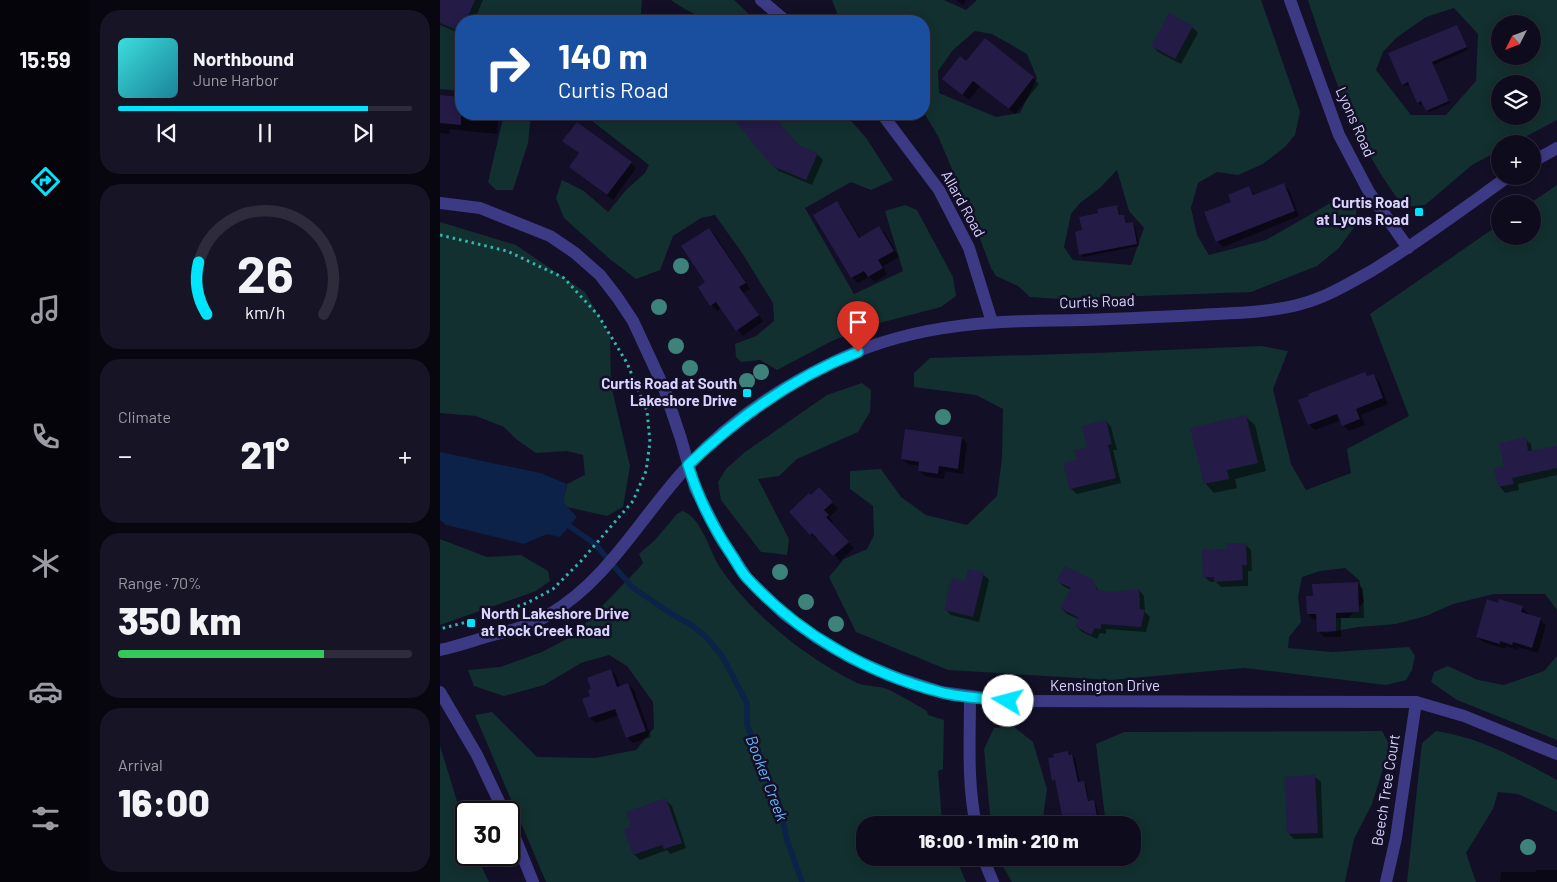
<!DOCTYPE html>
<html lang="en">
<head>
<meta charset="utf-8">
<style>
  :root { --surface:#0e0b1c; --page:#171425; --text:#f1f3f6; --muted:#9b9ba3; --line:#2e2b3b; --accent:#00e5ff }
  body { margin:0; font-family:Barlow,sans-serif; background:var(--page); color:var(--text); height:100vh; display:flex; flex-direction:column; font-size:19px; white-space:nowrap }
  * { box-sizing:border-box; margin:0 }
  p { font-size:16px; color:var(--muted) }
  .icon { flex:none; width:28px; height:28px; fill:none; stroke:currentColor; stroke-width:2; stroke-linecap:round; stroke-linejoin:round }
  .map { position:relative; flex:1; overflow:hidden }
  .drawer { display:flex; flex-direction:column; gap:10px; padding:10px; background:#08060f; width:350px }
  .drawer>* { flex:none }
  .banner { position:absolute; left:15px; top:15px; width:475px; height:105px; border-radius:20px; box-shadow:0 2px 12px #0003,0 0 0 1px var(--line); background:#1a4fa0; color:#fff; overflow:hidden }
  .needle { width:32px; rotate:228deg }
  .controls { position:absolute; left:1051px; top:15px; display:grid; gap:10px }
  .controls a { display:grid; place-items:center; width:50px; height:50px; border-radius:50%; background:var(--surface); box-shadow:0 2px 12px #0003,0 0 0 1px var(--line); font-size:25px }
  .speed { position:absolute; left:15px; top:801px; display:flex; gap:10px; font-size:25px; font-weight:700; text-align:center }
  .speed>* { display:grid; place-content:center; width:65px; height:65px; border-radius:50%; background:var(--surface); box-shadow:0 2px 12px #0003,0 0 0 1px var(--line); line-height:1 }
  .speed .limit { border:2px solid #111; border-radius:8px; background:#fff; color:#111 }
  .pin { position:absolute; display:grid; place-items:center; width:42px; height:42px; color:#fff; margin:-51px -21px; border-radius:50% 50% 50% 0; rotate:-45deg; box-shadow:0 0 5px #0007 }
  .pin .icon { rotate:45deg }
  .me { position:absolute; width:55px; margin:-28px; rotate:278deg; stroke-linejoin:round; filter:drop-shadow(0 0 4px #0008) }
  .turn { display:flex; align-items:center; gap:18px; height:105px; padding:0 20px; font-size:22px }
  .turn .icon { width:65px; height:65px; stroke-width:2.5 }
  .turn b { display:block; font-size:35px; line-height:42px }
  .big { font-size:38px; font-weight:800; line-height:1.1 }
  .drawer .card { flex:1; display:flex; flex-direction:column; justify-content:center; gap:8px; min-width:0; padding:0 18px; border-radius:20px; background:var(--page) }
  .drawer .dial { align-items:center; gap:0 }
  .dial svg { height:130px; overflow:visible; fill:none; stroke:var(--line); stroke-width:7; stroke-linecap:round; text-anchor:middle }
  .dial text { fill:var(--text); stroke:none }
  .song { display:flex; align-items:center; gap:15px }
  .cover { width:60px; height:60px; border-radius:8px; background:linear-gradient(135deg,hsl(180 70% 55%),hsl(190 70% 35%)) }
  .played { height:5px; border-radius:2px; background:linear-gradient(90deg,var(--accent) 85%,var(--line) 85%) }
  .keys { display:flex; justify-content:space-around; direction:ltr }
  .heat { display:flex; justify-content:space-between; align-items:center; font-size:28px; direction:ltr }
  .charge { height:8px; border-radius:4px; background:linear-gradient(90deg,#34c759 70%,var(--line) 0) }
  .trip { position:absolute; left:416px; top:816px; width:285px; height:50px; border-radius:20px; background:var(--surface); box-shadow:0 2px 12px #0003,0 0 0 1px var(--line); font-weight:800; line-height:50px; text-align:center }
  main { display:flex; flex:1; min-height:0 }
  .tab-bar { display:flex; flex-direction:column; width:90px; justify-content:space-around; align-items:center; background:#06040b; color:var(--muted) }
  .tab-bar .icon { width:35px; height:35px }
  .tab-bar .on { color:var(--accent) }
  .tab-bar b { font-size:22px; color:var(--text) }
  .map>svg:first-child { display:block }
  .green { fill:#12302f; fill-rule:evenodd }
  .water { fill:#0c2248 }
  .shadow { fill:#0007 }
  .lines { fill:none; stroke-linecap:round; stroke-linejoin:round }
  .stream { stroke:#0c2248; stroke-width:5.5 }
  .building { fill:#241b47 }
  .path { stroke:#2fb8b0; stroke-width:3; stroke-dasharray:2.5 4; stroke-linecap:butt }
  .street { stroke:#3d3a85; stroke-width:12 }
  .tree { fill:#3d827b }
  .route-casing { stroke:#0095a6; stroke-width:12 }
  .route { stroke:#00e5ff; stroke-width:9 }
  .poi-dot { fill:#00e5ff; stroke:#130f26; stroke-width:2 }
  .labels { text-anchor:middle; stroke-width:5; stroke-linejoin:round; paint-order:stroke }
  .street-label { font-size:15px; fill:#d9d4ff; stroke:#130f26 }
  .poi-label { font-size:15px; font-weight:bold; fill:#d9d4ff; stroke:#130f26; text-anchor:end }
  .water-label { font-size:16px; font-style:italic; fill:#62b6ff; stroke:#130f26 }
</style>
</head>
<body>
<main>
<nav class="tab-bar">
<b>15:59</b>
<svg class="icon on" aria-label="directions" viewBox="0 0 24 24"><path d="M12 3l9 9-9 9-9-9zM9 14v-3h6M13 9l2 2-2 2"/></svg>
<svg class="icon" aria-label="music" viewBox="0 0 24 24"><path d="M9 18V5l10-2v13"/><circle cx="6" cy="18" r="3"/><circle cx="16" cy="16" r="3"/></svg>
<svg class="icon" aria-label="phone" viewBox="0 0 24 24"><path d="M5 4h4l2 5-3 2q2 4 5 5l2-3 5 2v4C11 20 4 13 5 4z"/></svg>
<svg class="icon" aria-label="climate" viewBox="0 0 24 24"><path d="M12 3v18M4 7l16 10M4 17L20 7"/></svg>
<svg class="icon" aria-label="car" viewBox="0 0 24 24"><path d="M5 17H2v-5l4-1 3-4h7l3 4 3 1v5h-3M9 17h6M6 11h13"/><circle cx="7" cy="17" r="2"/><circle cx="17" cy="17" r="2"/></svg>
<svg class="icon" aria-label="filters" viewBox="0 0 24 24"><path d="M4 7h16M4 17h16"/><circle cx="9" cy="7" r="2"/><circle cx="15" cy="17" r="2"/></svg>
</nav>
<section class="drawer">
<div class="card">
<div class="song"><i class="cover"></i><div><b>Northbound</b><p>June Harbor</p></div></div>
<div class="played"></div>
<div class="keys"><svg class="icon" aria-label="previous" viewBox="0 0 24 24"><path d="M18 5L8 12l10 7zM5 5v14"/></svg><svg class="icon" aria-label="pause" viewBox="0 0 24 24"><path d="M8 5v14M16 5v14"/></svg><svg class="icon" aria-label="next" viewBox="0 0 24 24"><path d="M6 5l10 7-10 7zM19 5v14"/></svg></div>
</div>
<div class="card dial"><svg viewBox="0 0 100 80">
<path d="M14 69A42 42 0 1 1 86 69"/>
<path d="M14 69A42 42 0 0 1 9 37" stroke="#00e5ff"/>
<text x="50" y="56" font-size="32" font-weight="700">26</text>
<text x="50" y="72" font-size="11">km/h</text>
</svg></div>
<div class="card"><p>Climate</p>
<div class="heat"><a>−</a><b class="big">21°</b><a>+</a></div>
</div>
<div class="card"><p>Range · 70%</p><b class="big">350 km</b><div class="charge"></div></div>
<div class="card"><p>Arrival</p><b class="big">16:00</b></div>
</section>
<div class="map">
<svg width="1117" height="882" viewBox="0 0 1117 882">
  <rect width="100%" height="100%" fill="#130f26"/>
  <g class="green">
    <path d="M0,0H202L201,13L195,21H21V91L0,89Z"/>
    <path d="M231,0H294L316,21C279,21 263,23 231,0Z"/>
    <path d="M392,0H504L526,10L537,0H821L860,112L855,135L845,147L823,164L798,175L777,172L758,183L751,208L757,235L769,255L826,240L899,198L917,203L915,226L899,248L877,266L811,292L620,299L590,297L578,286L556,276L551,268L528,207L498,136L484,113V21H400ZM535,31L552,34L587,54L597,78L580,113L556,117L499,93L498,71L513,50ZM677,170L689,211L704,228L691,265L633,260L624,247L631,214L640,203L660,188Z"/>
    <path d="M868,0H1117V120L1072,144H1060V150L1032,165L985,205L964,207C916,146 892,73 868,0ZM1014,8L1038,34L1036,81L1006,115H971L936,70L943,52L956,38L986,17ZM1060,24H1092V56H1060ZM1060,84H1092V116H1060Z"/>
    <path d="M64,114H91L88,143L73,190H56L48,182Z"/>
    <path d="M143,114H405L427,139L453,180L431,190L411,182L365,208L414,294L463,271L445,211L465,205L477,210L513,277L516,296L501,307L432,325L392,341L337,370L320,360L301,362L296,357L295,344L316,336L334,321L333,303L302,253L275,215L261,218L233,236L220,270L196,279L171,260L124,218L116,198L122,180L144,191L168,212L187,189L205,173L209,165Z"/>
    <path d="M1117,185V610L1105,594H1054L1013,604L986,616L956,624L918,627L885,633L888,618H908L924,602L919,580L905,568L880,571L862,577L858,597L861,622L849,637L848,648L892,652L969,647L975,656L972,670L966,680L946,685L804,668L671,680L508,670L416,632L389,577L404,559L427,549L434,535L433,506L410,489V471L441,469L461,497L486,515L527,525L557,496L562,458L563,409L536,395L474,387V373L490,358L655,353L821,346L848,351L833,389L851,464L866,490L911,473L907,449L969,416L930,314L1060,224V236H1092V204H1089Z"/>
    <path d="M0,222L76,245L145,292L170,336L171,385L190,466L183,507L167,516L127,507L123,502L127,484L145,475L143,455L127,451L96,453L76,439L64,427L36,416L0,413Z"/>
    <path d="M422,383L431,390L430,412L418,432L357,459L339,476L318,479L349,539L347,555L321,552L281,500L278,482L286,469L305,452L387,395Z"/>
    <path d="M242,511C260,515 270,551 279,566C285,574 291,583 297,590C329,628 373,661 417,683C426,687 437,685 447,689C460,695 473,703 487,711L488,715L504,720L503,769L498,771L502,821L503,825H425V858H516L526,882H106L35,715L52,712L97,757L155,758L196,750L214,728L213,702L187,666L169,655L141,663L104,685L64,696L34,686L28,670L60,667L102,652L134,635L198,569L203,563L199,554L215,540L237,514Z"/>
    <path d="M0,539L47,557L81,555L108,571L110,581L96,591L0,625Z"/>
    <path d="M1117,656V740L1017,700L991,682L994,672L1008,666L1038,680L1064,685L1104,671Z"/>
    <path d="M573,726L593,742L607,789L602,825H551L544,749L554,728Z"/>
    <path d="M942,731L950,746L932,804L914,839L905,882H572L558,858H619L621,861L637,863L656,860L657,858H692V825H666L656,744L684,732Z"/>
    <path d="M996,731C1042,738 1076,758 1117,780V812L1078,794L1058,792L1053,809L1026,853L1036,882H967L982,743Z"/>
    <path d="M0,746L26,830V855H36L49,882H0Z"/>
  </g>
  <path class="water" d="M0,452L100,473L127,484L123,502L137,517L120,537L107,534L84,544L6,525L0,520Z"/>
  <g class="shadow">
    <path d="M0,0H43L34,21H21V34L0,25Z"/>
    <path d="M516,0H526L523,5Z"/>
    <path d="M1017,26L1028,50L993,65L1010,103L989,112L984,103L980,105L978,102L970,84L966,86L963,84Z"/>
    <path d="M752,27L758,33L741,64L718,52L713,46Z"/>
    <path d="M527,63L593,78L599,84L575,114L540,86L529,100L509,84Z"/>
    <path d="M0,96L21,98V114H59L57,134L10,129L9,134L0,133Z"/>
    <path d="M308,114H331L359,146L377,154L383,160L372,185L339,171L333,165L298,122Z"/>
    <path d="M124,141L191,163L196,168L173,200L130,167L140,154Z"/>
    <path d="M843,184L849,190L859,216L783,247L777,241L792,202L809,188L815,195Z"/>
    <path d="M397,202L402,208L421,239L439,228L445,233L459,257L443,266L447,274L435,282L429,277L418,283L412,277L375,215Z"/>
    <path d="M676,206L679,209L680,216H683L686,219L687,224L692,223L695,226L699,246L643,257L641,254L643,231L660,214Z"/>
    <path d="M269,229L275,235L310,289L303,293L323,321L303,336L281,308L277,311L271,305L266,283Z"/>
    <path d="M925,373L928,377L933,375L939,381L948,404L921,415L925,425L909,431L903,425L901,420L875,430L869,424Z"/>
    <path d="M806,417L815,425L826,471L795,479L797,488L774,493L766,484L764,478Z"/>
    <path d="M666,421L671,427L677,450H673L681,483L637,494L631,489L638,460L648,448Z"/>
    <path d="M522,438L527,444L523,474L505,471L504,479L485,476L479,471V466L468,464L462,459Z"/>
    <path d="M1085,439L1091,444L1092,451L1117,447V475L1078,484L1079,490L1065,493L1060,487L1056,469L1066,467Z"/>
    <path d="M379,489L398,509L389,517L393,522L391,524L414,548L400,561L379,538L377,540L371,534V496Z"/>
    <path d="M805,544L811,550L812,571H808V586L781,587L776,582H770L764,576L789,550Z"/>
    <path d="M529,571L544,575L549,580L539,622L511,615L505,609L526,582Z"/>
    <path d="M618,581H652L660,592L672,593L699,590L704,596L705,612L710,617L706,632L666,629V634L660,633L657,639L642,632L636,626L640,620L627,614L621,608L631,590L623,586Z"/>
    <path d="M918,584L923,589L924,618H901V637H884L878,631V619L874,620L868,614Z"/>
    <path d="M1059,604L1082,607L1088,613V615L1100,620L1106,625L1098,653L1078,647V650L1066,646L1065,649L1043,642L1037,636Z"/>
    <path d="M171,670L176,676L180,687L188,684L194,690L211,737L193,743L187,737L179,715L156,723L150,718L144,700L151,697Z"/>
    <path d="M628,752L635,758L640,783L643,782L646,785L649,802L653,801L656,804L659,818L651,820L652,825H620L624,823L616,783L614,780Z"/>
    <path d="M875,777L881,782L883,838L854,839L848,833Z"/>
    <path d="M226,800L232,806L246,848L230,854L227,850L200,860L194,854L193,827Z"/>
    <path d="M1096,870H1117V882H1060L1061,872H1096Z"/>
  </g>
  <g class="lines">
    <path class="stream" d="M125,523L155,544L192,587L230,613L253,626L267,638L282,656L307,703V725L340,807L347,840L362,882"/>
  </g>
  <g class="building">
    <path d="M0,0H35L26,21H21V32L0,23Z"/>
    <path d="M729,13L753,26L735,59L711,46Z"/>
    <path d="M1017,25L1027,47L992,62L1009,101L986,111L981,101L977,103L968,82L962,85L948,53Z"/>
    <path d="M545,38L594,77L569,109L533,81L522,95L502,79L520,56L526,61Z"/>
    <path d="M0,95L21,97V125L0,123Z"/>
    <path d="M306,114H332L358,145L378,153L366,180L332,166L296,122Z"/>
    <path d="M137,122L192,162L167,195L129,167L139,153L122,141Z"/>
    <path d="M844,183L855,211L776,242L764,212L791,202L788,195L809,186L813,195Z"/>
    <path d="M397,201L419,238L439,226L454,251L438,260L443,268L428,277L424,271L411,278L373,215Z"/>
    <path d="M677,205L679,215H684L686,223L693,222L697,244L639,255L635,232L642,230L639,217L658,213L657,209Z"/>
    <path d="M269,228L306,283L299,287L319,315L296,331L276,302L270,306L258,287L265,282L241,246Z"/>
    <path d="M925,372L927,376L934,374L943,398L916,409L920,419L902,426L897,414L868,425L858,400L869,396L868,394Z"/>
    <path d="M806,415L818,463L787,470L789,479L764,484L750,428Z"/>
    <path d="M666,420L672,444L668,445L676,478L630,489L623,463L637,460L634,451L647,447L642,426Z"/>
    <path d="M465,429L522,437L518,469L499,466L498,474L478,471L479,462L461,459Z"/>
    <path d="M1086,437L1088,451L1117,446V468L1072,478L1074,484L1058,487L1054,468L1064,466L1059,443Z"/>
    <path d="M379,487L393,502L384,510L389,515L386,517L409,542L393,556L372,533L370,535L349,512L369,493L371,495Z"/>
    <path d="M787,543H806L807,565H802L803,580L774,582V577H763L762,550L788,549Z"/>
    <path d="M625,566L653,580L657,590L672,592L699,589L700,609L705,610L701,627L661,624V629L655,628L651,635L635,626L639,618L620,608L631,588L616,581Z"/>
    <path d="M528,569L544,573L533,617L504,610L512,578L525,581Z"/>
    <path d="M918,582L919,612L896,613V631L877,632L876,614H867L866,596H873L872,584Z"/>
    <path d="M1047,599L1058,603L1059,599L1083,606L1081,612L1101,618L1092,648L1073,642L1072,645L1060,641V644L1036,637Z"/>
    <path d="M171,669L177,687L188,683L206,731L186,738L175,709L149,718L142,699L150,696L148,690L151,689L147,678Z"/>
    <path d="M628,751L629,755L632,754L638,782L644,781L648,801L654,800L657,816L649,818L651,825H624L615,780L612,781L608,758L614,757L613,754Z"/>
    <path d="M875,775L878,833L847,834L845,777Z"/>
    <path d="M226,798L242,843L224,849L222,845L193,855L184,829L191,827L186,812Z"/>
  </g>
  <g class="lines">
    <path class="path" d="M0,235L67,251L124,278L158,315L187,363L207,411L210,442L206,471L193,501L141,561L113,589L87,603L50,616L0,629"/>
    <g class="street">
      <path d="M321,0L346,21"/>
      <path d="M850,0L899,135L929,192L968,248"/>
      <path d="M442,114L499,190L529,248L552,322"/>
      <path d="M1092,162L1117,148"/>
      <path d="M0,203L40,208L110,236L135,253L160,275L177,297L193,321L224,388L241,439L255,488L280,537L307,578L345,615L377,638L415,660L455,677L501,692L568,701L976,702L1024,716L1117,754"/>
      <path d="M0,650C18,646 35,640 53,635C73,630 93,625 110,614C169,579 202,515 247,467C289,421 345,384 402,358C480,322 557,321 641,320C680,319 719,317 758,315C792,313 828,313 861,304C887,297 910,283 933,270C980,241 1024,208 1069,176"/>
      <path d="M0,692L37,755L64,812"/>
      <path d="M530,696C530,738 527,783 536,825"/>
      <path d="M69,823L93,882"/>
      <path d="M543,858L553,882"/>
      <path d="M946,882L956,838L976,702"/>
    </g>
  </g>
  <g class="tree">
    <circle cx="241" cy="266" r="8"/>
    <circle cx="219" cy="307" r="8"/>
    <circle cx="236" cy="346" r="8"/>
    <circle cx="250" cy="368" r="8"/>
    <circle cx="321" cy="372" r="8"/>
    <circle cx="307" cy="381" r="8"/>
    <circle cx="503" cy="417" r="8"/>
    <circle cx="340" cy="572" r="8"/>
    <circle cx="366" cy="602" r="8"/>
    <circle cx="396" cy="624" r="8"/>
    <circle cx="1088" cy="847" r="8"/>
  </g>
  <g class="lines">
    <g class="route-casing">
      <path id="route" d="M418,352C354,377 297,418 248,465C258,498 274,529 293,557C298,565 302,573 308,579C359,634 427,673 500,692C521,698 546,698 568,701"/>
    </g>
    <use href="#route" class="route"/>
  </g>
  <g class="poi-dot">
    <rect x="974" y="207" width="10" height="10" rx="2.5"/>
    <rect x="302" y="388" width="10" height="10" rx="2.5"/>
    <rect x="26" y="618" width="10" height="10" rx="2.5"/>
  </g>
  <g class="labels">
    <g class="street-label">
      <text transform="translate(915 122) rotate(66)" y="5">Lyons Road</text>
      <text transform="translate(523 204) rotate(61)" y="5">Allard Road</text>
      <text transform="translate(657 302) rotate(-2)" y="5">Curtis Road</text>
      <text x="665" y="691">Kensington Drive</text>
      <text transform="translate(946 790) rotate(-81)" y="5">Beech Tree Court</text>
    </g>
    <g class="poi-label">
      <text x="969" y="208">Curtis Road<tspan x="969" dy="17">at Lyons Road</tspan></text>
      <text x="297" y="389">Curtis Road at South<tspan x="297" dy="17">Lakeshore Drive</tspan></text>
      <text x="41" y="619" text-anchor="start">North Lakeshore Drive<tspan x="41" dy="17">at Rock Creek Road</tspan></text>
    </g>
    <g class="water-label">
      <text transform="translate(327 778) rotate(69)" y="6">Booker Creek</text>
    </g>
  </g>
</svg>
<div class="controls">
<a><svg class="needle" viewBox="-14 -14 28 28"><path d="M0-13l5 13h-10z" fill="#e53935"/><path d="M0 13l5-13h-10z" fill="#9b9ba3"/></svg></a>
<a><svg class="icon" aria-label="layers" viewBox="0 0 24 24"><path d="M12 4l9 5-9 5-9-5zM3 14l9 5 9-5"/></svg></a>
<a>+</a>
<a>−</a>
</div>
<div class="speed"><div class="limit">30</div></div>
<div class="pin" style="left:418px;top:352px;background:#d93025"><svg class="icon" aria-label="arrive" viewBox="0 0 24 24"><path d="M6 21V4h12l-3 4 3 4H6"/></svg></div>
<svg class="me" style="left:568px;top:701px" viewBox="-20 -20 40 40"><circle r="19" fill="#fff"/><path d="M0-13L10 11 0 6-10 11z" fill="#00e5ff"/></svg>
<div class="trip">16:00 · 1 min · 210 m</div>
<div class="banner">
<div class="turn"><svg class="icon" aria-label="right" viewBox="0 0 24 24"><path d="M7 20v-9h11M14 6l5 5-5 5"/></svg><div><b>140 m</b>Curtis Road</div></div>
</div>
</div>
</main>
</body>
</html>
